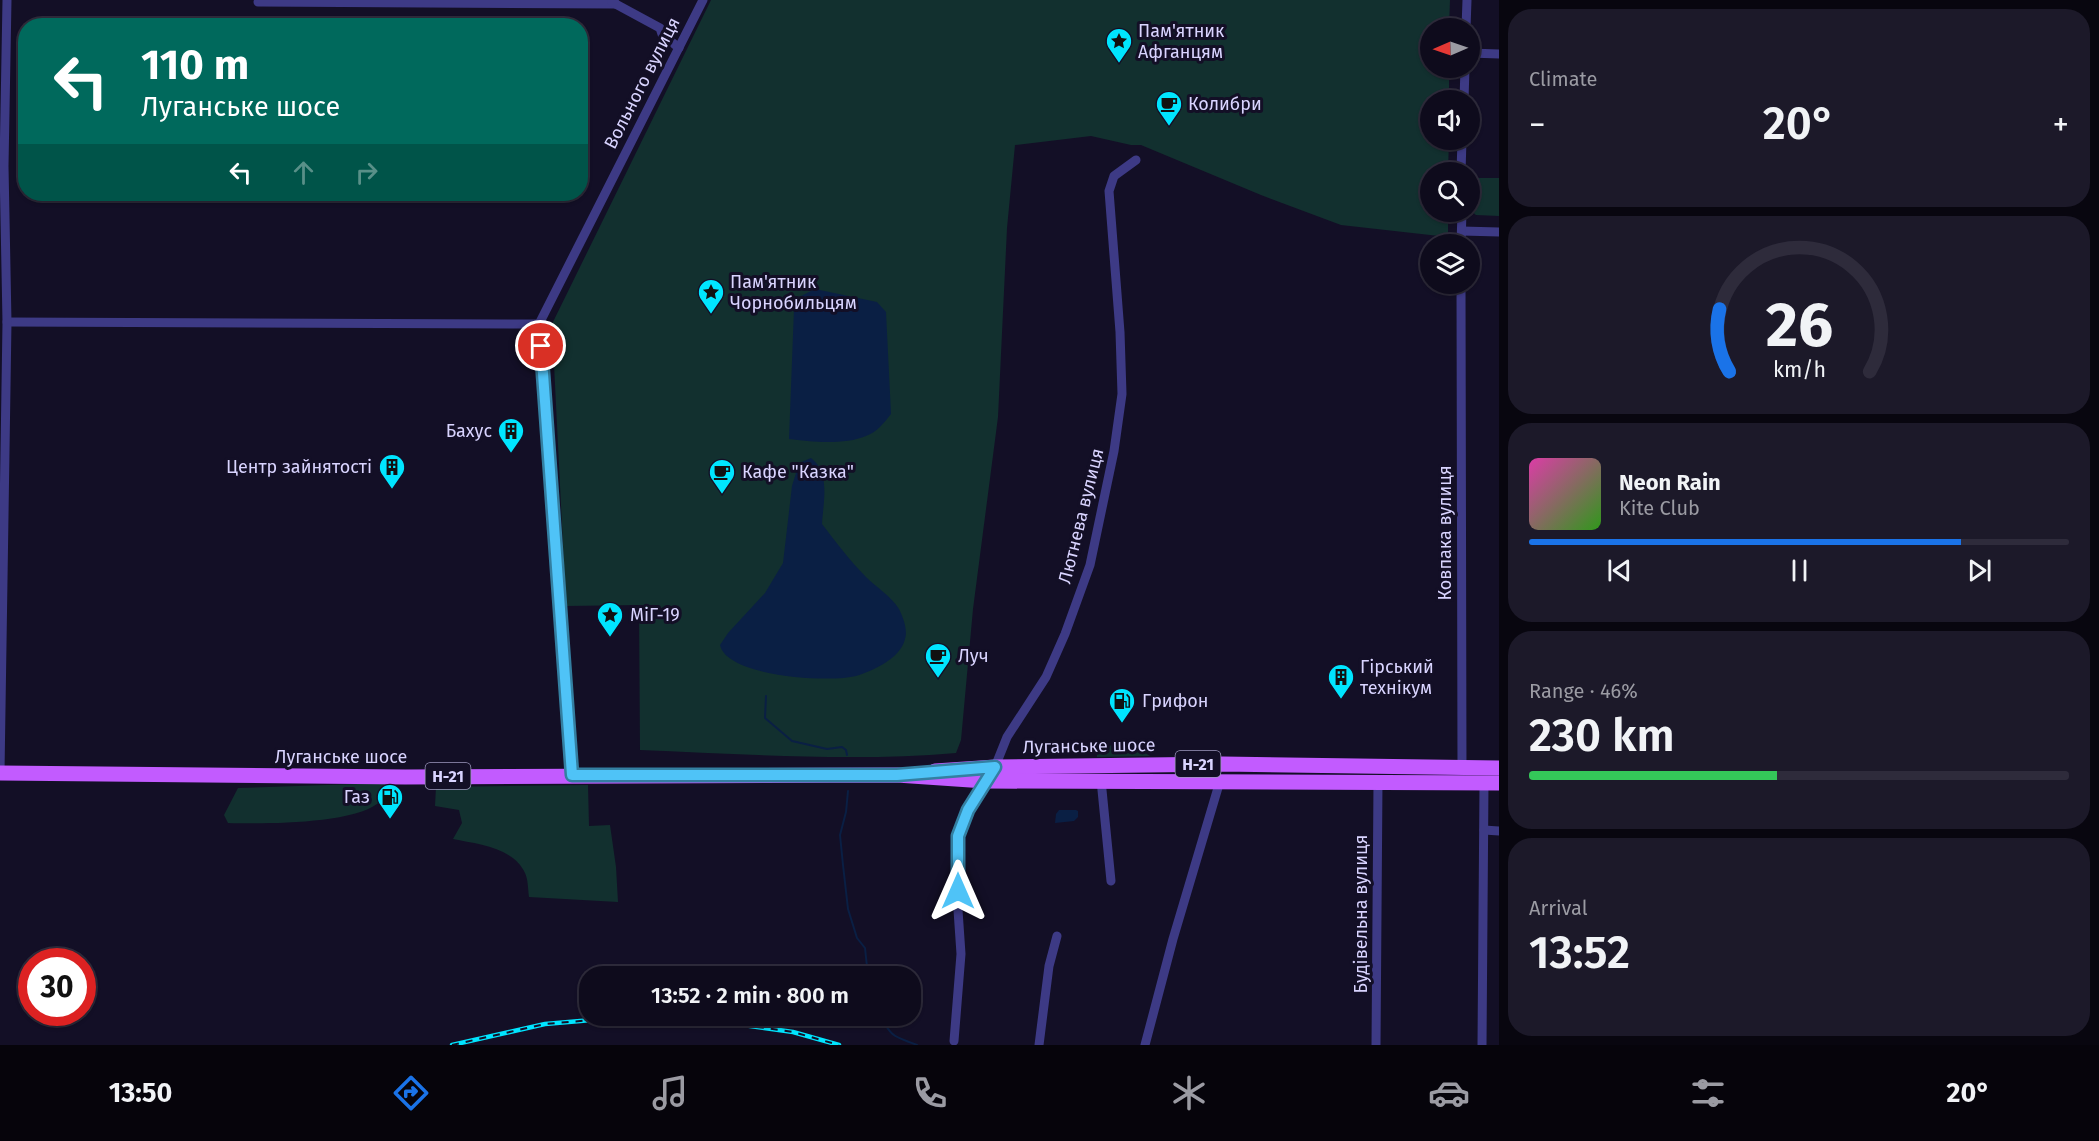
<!DOCTYPE html>
<html lang="en">
<head>
<meta charset="utf-8">
<style>
  :root { --surface:#0e0b1c; --page:#1c1929; --text:#f1f3f6; --muted:#9b9ba3; --line:#2e2b3b; --accent:#1a73e8 }
  body { margin:0; font-family:"Fira Sans",sans-serif; background:var(--page); color:var(--text); height:100vh; display:flex; flex-direction:column; font-size:22px; white-space:nowrap }
  * { box-sizing:border-box; margin:0 }
  p { font-size:20px; color:var(--muted) }
  .icon { flex:none; width:33px; height:33px; fill:none; stroke:currentColor; stroke-width:2; stroke-linecap:round; stroke-linejoin:round }
  .map { position:relative; flex:1; overflow:hidden }
  .drawer { display:flex; flex-direction:column; gap:9px; padding:9px; background:#08060f; width:600px }
  .drawer>* { flex:none }
  .banner { position:absolute; left:18px; top:18px; width:570px; height:183px; border-radius:24px; box-shadow:0 2px 4px #0004,0 0 0 2px var(--line); background:#00695c; color:#fff; overflow:hidden }
  .needle { width:39px; rotate:268deg }
  .controls { position:absolute; left:1420px; top:18px; display:grid; gap:12px }
  .controls a { display:grid; place-items:center; width:60px; height:60px; border-radius:50%; background:var(--surface); box-shadow:0 2px 4px #0004,0 0 0 2px var(--line); font-size:30px }
  .speed { position:absolute; left:18px; top:948px; display:flex; gap:12px; font-size:30px; font-weight:700; text-align:center }
  .speed>* { display:grid; place-content:center; width:78px; height:78px; border-radius:50%; background:var(--surface); box-shadow:0 2px 4px #0004,0 0 0 2px var(--line); line-height:1 }
  .speed .limit { border:9px solid #d22; background:#fff; color:#111 }
  .pin { position:absolute; display:grid; place-items:center; width:51px; height:51px; color:#fff; margin:-26px; border:3px solid #fff; border-radius:50%; box-shadow:0 2px 6px #0007 }
  .me { position:absolute; width:66px; margin:-33px; rotate:0deg; stroke-linejoin:round; filter:drop-shadow(0 0 4px #0008) }
  .turn { display:flex; align-items:center; gap:21px; height:126px; padding:0 24px; font-size:27px }
  .turn .icon { width:78px; height:78px; stroke-width:2.5 }
  .turn b { display:block; font-size:42px; line-height:51px }
  .lanes { display:flex; align-items:center; height:57px; padding:0 24px; background:#0003; justify-content:center; gap:30px; direction:ltr }
  .lanes .off { opacity:.35 }
  .big { font-size:45px; font-weight:600; line-height:1.1 }
  .drawer .card { flex:1; display:flex; flex-direction:column; justify-content:center; gap:9px; min-width:0; padding:0 21px; border-radius:24px; background:var(--page) }
  .drawer .dial { align-items:center; gap:0 }
  .dial svg { height:156px; overflow:visible; fill:none; stroke:var(--line); stroke-width:7; stroke-linecap:round; text-anchor:middle }
  .dial text { fill:var(--text); stroke:none }
  .song { display:flex; align-items:center; gap:18px }
  .cover { width:72px; height:72px; border-radius:9px; background:linear-gradient(135deg,hsl(320 70% 55%),hsl(110 70% 35%)) }
  .played { height:6px; border-radius:3px; background:linear-gradient(90deg,var(--accent) 80%,var(--line) 80%) }
  .keys { display:flex; justify-content:space-around; direction:ltr }
  .heat { display:flex; justify-content:space-between; align-items:center; font-size:33px; direction:ltr }
  .charge { height:9px; border-radius:4px; background:linear-gradient(90deg,#34c759 46%,var(--line) 0) }
  .trip { position:absolute; left:579px; top:966px; width:342px; height:60px; border-radius:24px; background:var(--surface); box-shadow:0 2px 4px #0004,0 0 0 2px var(--line); font-weight:600; line-height:60px; text-align:center }
  .tabs { display:flex; height:96px; justify-content:space-around; align-items:center; background:#06040b; color:var(--muted) }
  .tabs .icon { width:42px; height:42px }
  .tabs .selected { color:var(--accent) }
  .tabs b { font-size:27px; color:var(--text) }
  main { display:flex; flex:1; min-height:0 }
  .map>svg:first-child { display:block }
  .green { fill:#12302f }
  .water { fill:#0a1f44 }
  .lines { fill:none; stroke-linecap:round; stroke-linejoin:round }
  .stream { stroke:#0a1f44; stroke-width:2 }
  .street { stroke:#3d3a85; stroke-width:9 }
  .primary { stroke:#c25bff; stroke-width:15 }
  .rail-casing { stroke:#00e5ff; stroke-width:4.5 }
  .rail { stroke:#130f26; stroke-width:2; stroke-dasharray:7; stroke-linecap:butt }
  .route-casing { stroke:#337fa1; stroke-width:15 }
  .route { stroke:#4fc3f7; stroke-width:10 }
  .labels { text-anchor:middle; stroke-width:6; stroke-linejoin:round; paint-order:stroke }
  .shield { fill:#130f26; stroke:#9e99be; stroke-width:1.5 }
  .shield-label { font-size:16px; font-weight:bold; fill:#d9d4ff }
  .poi-label { font-size:18px; fill:#d9d4ff; stroke:#130f26; text-anchor:start }
  .street-label { font-size:18px; fill:#d9d4ff; stroke:#130f26 }
</style>
</head>
<body>
<main>
<div class="map">
<svg width="1499" height="1045" viewBox="0 0 1499 1045">
  <rect width="100%" height="100%" fill="#130f26"/>
  <g class="green">
    <path d="M711,0H1450L1449,28H1431V68H1449V100H1431V140H1449L1448,172H1431V212H1448V237L1341,225L1261,195L1141,145H1131L1091,136L1015,145L1007,228L998,417L973,609L961,740L956,753C852,762 744,754 640,750L639,605L566,606L552,324Z"/>
    <path d="M1471,178H1499V216L1476,215L1470,210Z"/>
    <path d="M1130,743L1150,756L1097,757V754L1113,744Z"/>
    <path d="M385,783L387,788C384,793 381,801 377,804C350,824 263,824 228,823L224,815L238,788Z"/>
    <path d="M588,785L589,826L610,825L616,867L618,902L529,897C528,889 528,879 525,873C513,847 477,844 453,839L462,823L459,810L435,806L436,787Z"/>
  </g>
  <g class="water">
    <path d="M815,289L877,302L886,312L891,414C884,423 877,432 866,436C845,445 811,442 789,439L794,309L799,297Z"/>
    <path d="M811,458C831,473 823,503 822,524C836,542 850,561 866,577C876,587 891,596 899,609C903,617 908,630 905,639C901,658 873,671 856,676C830,683 727,677 720,645L728,633L765,593L783,563L792,486L799,463Z"/>
    <path d="M1059,810H1076L1078,811V817L1074,821L1055,823L1056,814Z"/>
  </g>
  <g class="lines">
    <g class="stream">
      <path d="M766,696L765,718L792,741L827,749L842,747L846,750L847,755"/>
      <path d="M848,791L846,812L840,835L843,865L848,909L857,938L865,948L868,976"/>
      <path d="M880,1016C893,1039 894,1036 917,1045"/>
    </g>
    <g class="street">
      <path d="M258,2L616,4"/>
      <path d="M612,2L660,28L662,34L679,48"/>
      <path d="M1466,28L1467,0"/>
      <path d="M1470,53L1499,54"/>
      <path d="M1464,100L1465,68"/>
      <path d="M1461,172L1462,140"/>
      <path d="M1462,231L1499,232"/>
      <path d="M1461,244L1462,212"/>
      <path d="M1461,284L1462,770"/>
      <path d="M7,322L539,324"/>
      <path d="M0,773L7,322L4,166L7,0"/>
      <path d="M572,775L539,324L703,0"/>
      <path d="M1101,780L1111,881"/>
      <path d="M1484,830L1499,831"/>
      <path d="M954,1041L961,954L958,910V836L968,810L995,767L1007,737L1046,677L1065,634L1090,565L1114,451L1122,394L1120,332L1109,191L1114,176L1136,160"/>
      <path d="M1039,1045L1049,966L1057,936"/>
      <path d="M1145,1045L1173,939L1220,781"/>
      <path d="M1376,1045L1378,782"/>
      <path d="M1482,1045L1484,783"/>
    </g>
    <g class="primary">
      <path d="M935,771L995,767L1223,764L1499,768"/>
      <path d="M0,773L405,777L897,775L985,781L1499,783"/>
    </g>
    <g class="rail-casing">
      <path id="rail" d="M452,1045L545,1024L627,1017L715,1021L793,1032L839,1045"/>
    </g>
    <use href="#rail" class="rail"/>
  </g>
  <g class="lines">
    <g class="route-casing">
      <path id="route" d="M541,346L572,775H897L995,767L968,810L958,836V891"/>
    </g>
    <use href="#route" class="route"/>
  </g>
  <defs>
    <g id="sight-pin" transform="scale(1.35)"><path d="M0 17L-7.5 6A9.5 9.5 0 1 1 7.5 6Z" fill="#00e5ff" stroke="#130f26"/><path d="M0-6L1.8-2.2L6-1.7L2.9 1.2L3.7 5.4L0 3.3L-3.7 5.4L-2.9 1.2L-6-1.7L-1.8-2.2Z" fill="#111"/></g>
    <g id="cafe-pin" transform="scale(1.35)"><path d="M0 17L-7.5 6A9.5 9.5 0 1 1 7.5 6Z" fill="#00e5ff" stroke="#130f26"/><path d="M-5.5-4.5H6V0H3Q3 3.5 0 3.5H-2.5Q-5.5 3.5-5.5 0ZM3-3.2v2h1.7v-2ZM-6 4.5H4V6H-6Z" fill="#111"/></g>
    <g id="building-pin" transform="scale(1.35)"><path d="M0 17L-7.5 6A9.5 9.5 0 1 1 7.5 6Z" fill="#00e5ff" stroke="#130f26"/><path d="M-4-6H4V6H1V3H-1V6H-4ZM-2.5-4.3h1.7v1.8h-1.7ZM.8-4.3h1.7v1.8H.8ZM-2.5-1h1.7V.8h-1.7ZM.8-1h1.7V.8H.8Z" fill="#111"/></g>
    <g id="fuel-pin" transform="scale(1.35)"><path d="M0 17L-7.5 6A9.5 9.5 0 1 1 7.5 6Z" fill="#00e5ff" stroke="#130f26"/><path d="M-5.5-6h7V0h2V4h1.3V-2.5L3-4.5l.8-.8L6-3V5H2.5V1h-1V6h-7ZM-4.2-4.7v3.2H.2V-4.7Z" fill="#111"/></g>
  </defs>
  <g fill-rule="evenodd">
    <use href="#sight-pin" x="1119" y="41"/>
    <use href="#cafe-pin" x="1169" y="104"/>
    <use href="#sight-pin" x="711" y="292"/>
    <use href="#building-pin" x="511" y="431"/>
    <use href="#building-pin" x="392" y="467"/>
    <use href="#cafe-pin" x="722" y="472"/>
    <use href="#sight-pin" x="610" y="615"/>
    <use href="#cafe-pin" x="938" y="656"/>
    <use href="#building-pin" x="1341" y="677"/>
    <use href="#fuel-pin" x="1122" y="701"/>
    <use href="#fuel-pin" x="390" y="797"/>
  </g>
  <g class="labels">
    <g class="shield">
      <rect x="1175.5" y="751" width="45" height="26" rx="4.5"/>
      <rect x="425.5" y="763" width="45" height="26" rx="4.5"/>
    </g>
    <g class="shield-label">
      <text x="1198" y="770">Н-21</text>
      <text x="448" y="782">Н-21</text>
    </g>
    <g class="poi-label">
      <text x="1138" y="37">Пам'ятник<tspan x="1138" dy="21">Афганцям</tspan></text>
      <text x="1188" y="110">Колибри</text>
      <text x="730" y="288">Пам'ятник<tspan x="730" dy="21">Чорнобильцям</tspan></text>
      <text x="492" y="437" text-anchor="end">Бахус</text>
      <text x="372" y="473" text-anchor="end">Центр зайнятості</text>
      <text x="742" y="478">Кафе "Казка"</text>
      <text x="630" y="621">МіГ-19</text>
      <text x="958" y="662">Луч</text>
      <text x="1360" y="673">Гірський<tspan x="1360" dy="21">технікум</tspan></text>
      <text x="1142" y="707">Грифон</text>
      <text x="370" y="803" text-anchor="end">Газ</text>
    </g>
    <g class="street-label">
      <text transform="translate(642 83) rotate(-63)" y="6">Вольного вулиця</text>
      <text transform="translate(1081 516) rotate(-76)" y="6">Лютнева вулиця</text>
      <text transform="translate(1445 533) rotate(-90)" y="6">Ковпака вулиця</text>
      <text transform="translate(1089 746) rotate(-1)" y="6">Луганське шосе</text>
      <text x="341" y="763">Луганське шосе</text>
      <text transform="translate(1361 914) rotate(-90)" y="6">Будівельна вулиця</text>
    </g>
  </g>
</svg>
<div class="controls">
<a><svg class="needle" viewBox="-14 -14 28 28"><path d="M0-13l5 13h-10z" fill="#e53935"/><path d="M0 13l5-13h-10z" fill="#9b9ba3"/></svg></a>
<a><svg class="icon" aria-label="sound" viewBox="0 0 24 24"><path d="M4 9h4l5-4v14l-5-4H4zM17 9q2 3 0 6"/></svg></a>
<a><svg class="icon" aria-label="search" viewBox="0 0 24 24"><circle cx="10" cy="10" r="6"/><path d="M15 15l6 6"/></svg></a>
<a><svg class="icon" aria-label="layers" viewBox="0 0 24 24"><path d="M12 4l9 5-9 5-9-5zM3 14l9 5 9-5"/></svg></a>
</div>
<div class="speed"><div class="limit">30</div></div>
<div class="pin" style="left:541px;top:346px;background:#d93025"><svg class="icon" aria-label="arrive" viewBox="0 0 24 24"><path d="M6 21V4h12l-3 4 3 4H6"/></svg></div>
<svg class="me" style="left:958px;top:891px" viewBox="-20 -20 40 40"><path d="M0-17L14 15 0 8-14 15z" fill="#4fc3f7" stroke="#fff" stroke-width="4"/></svg>
<div class="trip">13:52 · 2 min · 800 m</div>
<div class="banner">
<div class="turn"><svg class="icon" aria-label="left" viewBox="0 0 24 24"><path d="M17 20v-9H6M10 6l-5 5 5 5"/></svg><div><b>110 m</b>Луганське шосе</div></div>
<div class="lanes"><svg class="icon" aria-label="left" viewBox="0 0 24 24"><path d="M17 20v-9H6M10 6l-5 5 5 5"/></svg><svg class="icon off" aria-label="ahead" viewBox="0 0 24 24"><path d="M12 20V5M6 11l6-6 6 6"/></svg><svg class="icon off" aria-label="right" viewBox="0 0 24 24"><path d="M7 20v-9h11M14 6l5 5-5 5"/></svg></div>
</div>
</div>
<section class="drawer">
<div class="card"><p>Climate</p>
<div class="heat"><a>−</a><b class="big">20°</b><a>+</a></div>
</div>
<div class="card dial"><svg viewBox="0 0 100 80">
<path d="M14 69A42 42 0 1 1 86 69"/>
<path d="M14 69A42 42 0 0 1 9 37" stroke="#1a73e8"/>
<text x="50" y="56" font-size="32" font-weight="700">26</text>
<text x="50" y="72" font-size="11">km/h</text>
</svg></div>
<div class="card">
<div class="song"><i class="cover"></i><div><b>Neon Rain</b><p>Kite Club</p></div></div>
<div class="played"></div>
<div class="keys"><svg class="icon" aria-label="previous" viewBox="0 0 24 24"><path d="M18 5L8 12l10 7zM5 5v14"/></svg><svg class="icon" aria-label="pause" viewBox="0 0 24 24"><path d="M8 5v14M16 5v14"/></svg><svg class="icon" aria-label="next" viewBox="0 0 24 24"><path d="M6 5l10 7-10 7zM19 5v14"/></svg></div>
</div>
<div class="card"><p>Range · 46%</p><b class="big">230 km</b><div class="charge"></div></div>
<div class="card"><p>Arrival</p><b class="big">13:52</b></div>
</section>
</main>
<nav class="tabs">
<b>13:50</b>
<svg class="icon selected" aria-label="directions" viewBox="0 0 24 24"><path d="M12 3l9 9-9 9-9-9zM9 14v-3h6M13 9l2 2-2 2"/></svg>
<svg class="icon" aria-label="music" viewBox="0 0 24 24"><path d="M9 18V5l10-2v13"/><circle cx="6" cy="18" r="3"/><circle cx="16" cy="16" r="3"/></svg>
<svg class="icon" aria-label="phone" viewBox="0 0 24 24"><path d="M5 4h4l2 5-3 2q2 4 5 5l2-3 5 2v4C11 20 4 13 5 4z"/></svg>
<svg class="icon" aria-label="climate" viewBox="0 0 24 24"><path d="M12 3v18M4 7l16 10M4 17L20 7"/></svg>
<svg class="icon" aria-label="car" viewBox="0 0 24 24"><path d="M5 17H2v-5l4-1 3-4h7l3 4 3 1v5h-3M9 17h6M6 11h13"/><circle cx="7" cy="17" r="2"/><circle cx="17" cy="17" r="2"/></svg>
<svg class="icon" aria-label="filters" viewBox="0 0 24 24"><path d="M4 7h16M4 17h16"/><circle cx="9" cy="7" r="2"/><circle cx="15" cy="17" r="2"/></svg>
<b>20°</b>
</nav>
</body>
</html>
